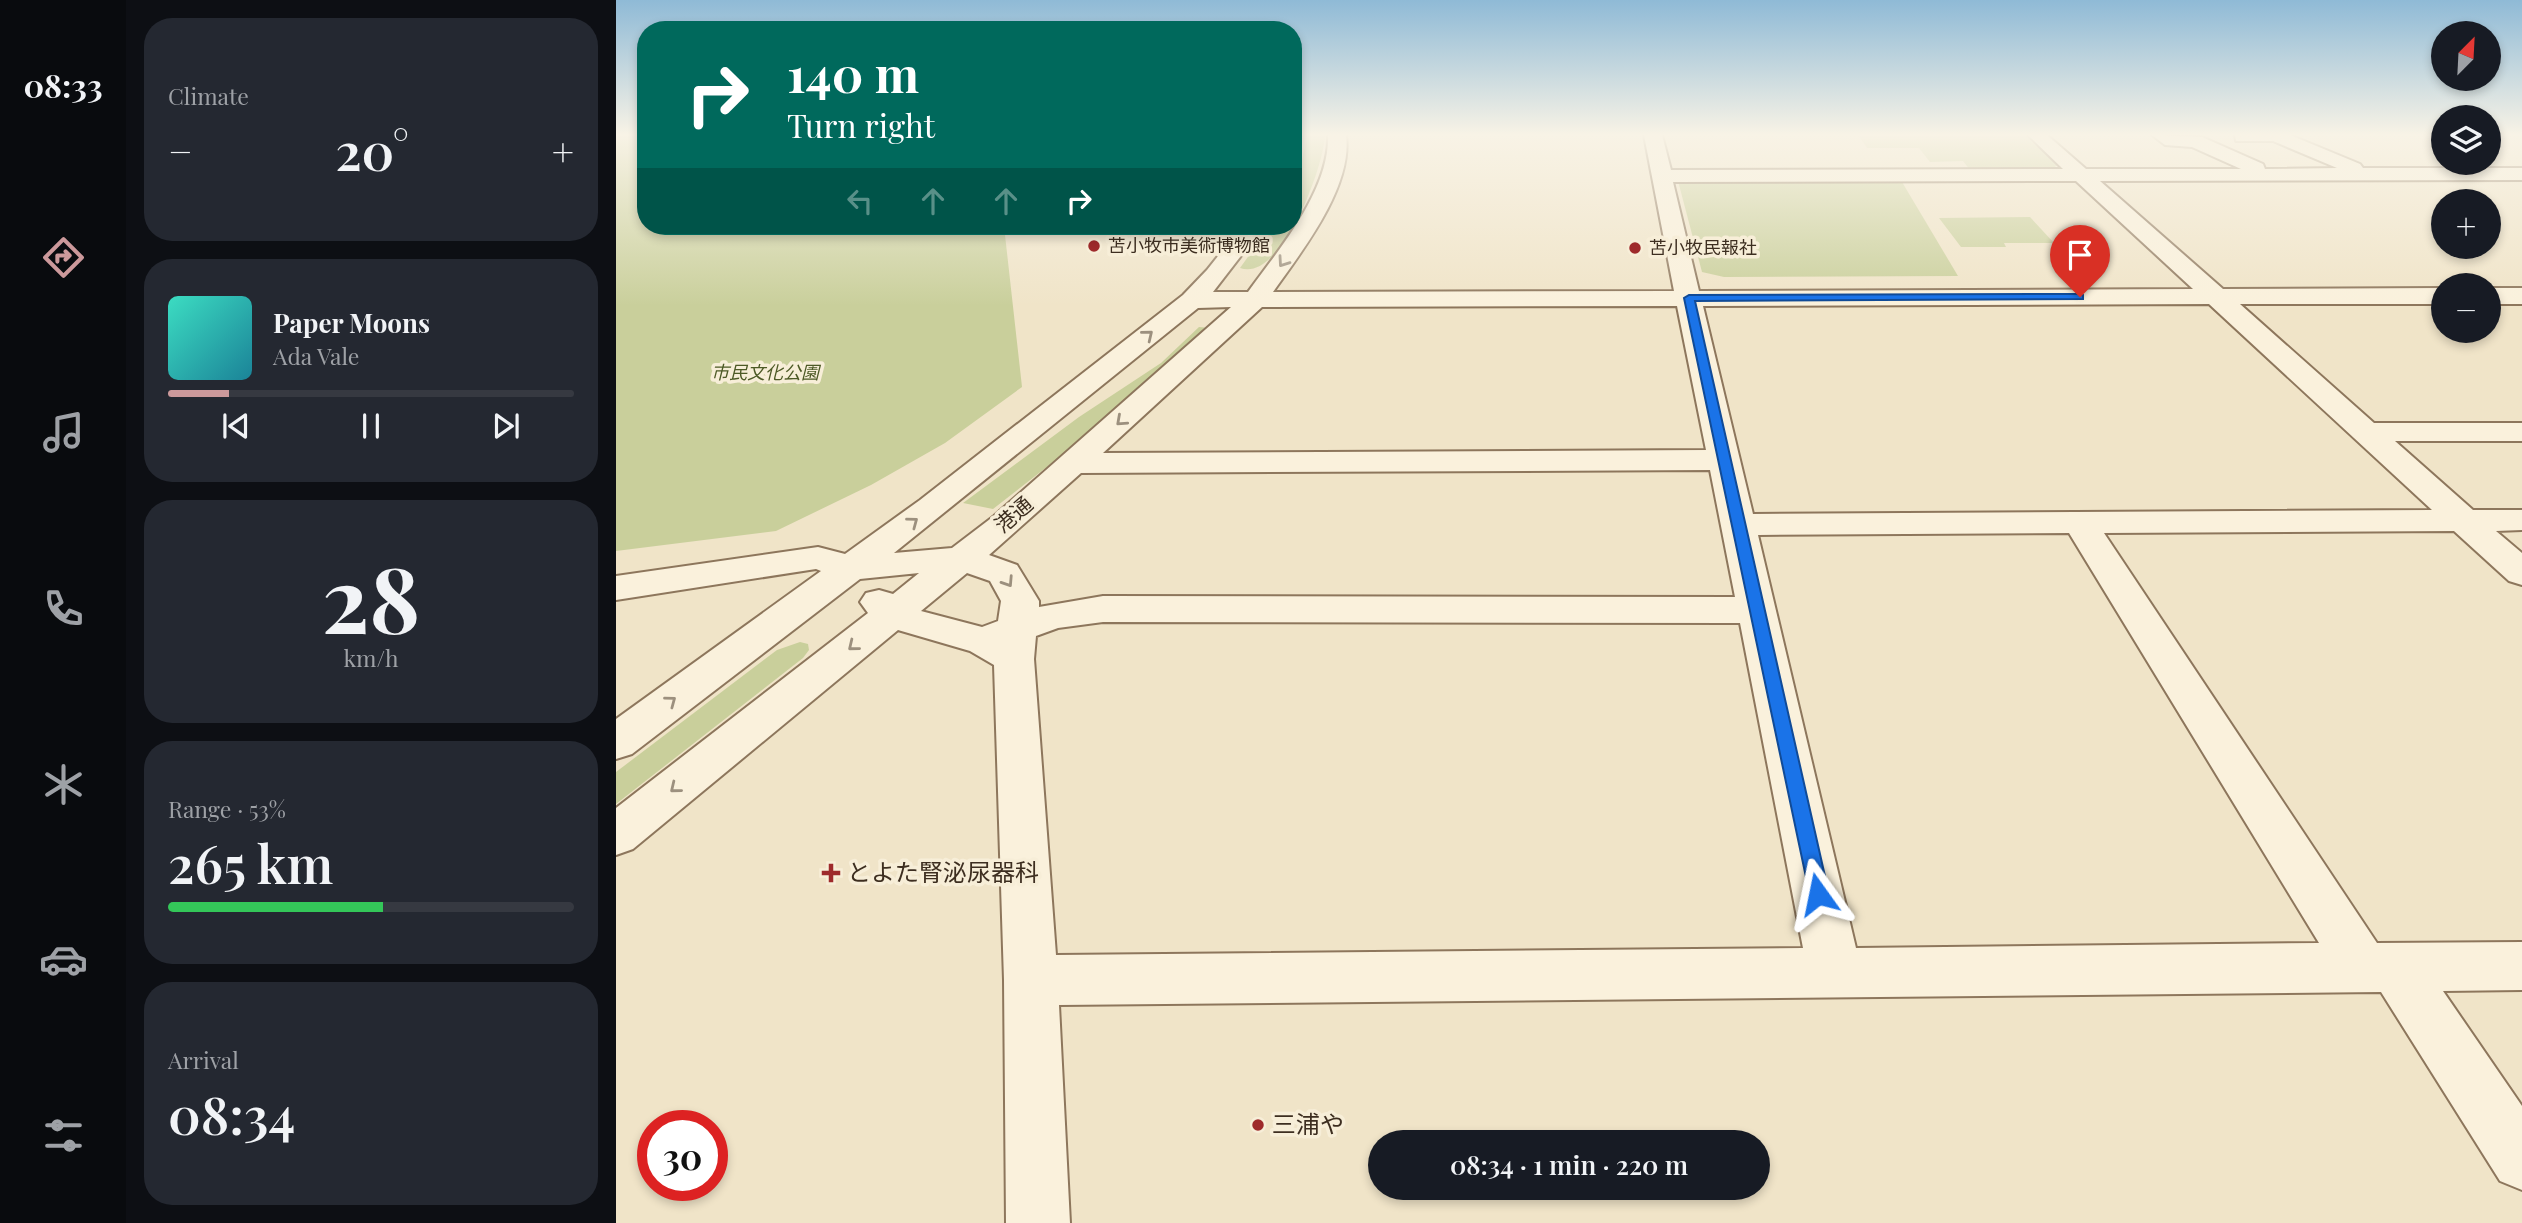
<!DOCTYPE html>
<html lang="en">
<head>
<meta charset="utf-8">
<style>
  :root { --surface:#171b24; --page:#242831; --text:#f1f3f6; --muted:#9ea1a6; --line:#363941; --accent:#cc999b }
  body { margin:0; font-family:"Playfair Display","Noto Sans JP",serif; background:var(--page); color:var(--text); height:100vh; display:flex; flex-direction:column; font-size:26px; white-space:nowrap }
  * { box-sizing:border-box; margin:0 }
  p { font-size:23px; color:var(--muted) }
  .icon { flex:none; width:38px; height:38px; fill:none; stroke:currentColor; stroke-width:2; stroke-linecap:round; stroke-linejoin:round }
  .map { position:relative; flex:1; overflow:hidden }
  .drawer { display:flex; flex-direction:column; gap:18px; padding:18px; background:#0d0f14; width:490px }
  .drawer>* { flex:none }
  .guide { position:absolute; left:21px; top:21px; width:665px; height:214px; border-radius:28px; box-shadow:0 4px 10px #0003; background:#00695c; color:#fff; overflow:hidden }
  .needle { width:46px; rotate:24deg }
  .fabs { position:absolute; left:1815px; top:21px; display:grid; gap:14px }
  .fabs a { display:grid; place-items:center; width:70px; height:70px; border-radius:50%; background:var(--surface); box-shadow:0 4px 10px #0003; font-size:35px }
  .speed { position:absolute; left:21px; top:1110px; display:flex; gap:14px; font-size:35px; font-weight:700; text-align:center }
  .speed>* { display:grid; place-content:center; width:91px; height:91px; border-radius:50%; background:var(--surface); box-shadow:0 4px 10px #0003; line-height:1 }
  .speed .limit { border:10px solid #d22; background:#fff; color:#111 }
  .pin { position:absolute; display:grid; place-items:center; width:60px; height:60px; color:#fff; margin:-72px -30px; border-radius:50% 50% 50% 0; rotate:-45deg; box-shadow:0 0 7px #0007 }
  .pin .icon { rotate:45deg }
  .me { position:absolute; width:77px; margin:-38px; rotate:348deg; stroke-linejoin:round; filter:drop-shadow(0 0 5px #0008) }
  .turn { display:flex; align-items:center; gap:24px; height:147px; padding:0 35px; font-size:32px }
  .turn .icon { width:91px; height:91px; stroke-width:2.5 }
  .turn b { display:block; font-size:49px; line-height:60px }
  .lanes { display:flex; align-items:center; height:66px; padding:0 35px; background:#0003; justify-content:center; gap:35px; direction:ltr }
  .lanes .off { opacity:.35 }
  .big { font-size:52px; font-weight:600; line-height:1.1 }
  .drawer .tile { flex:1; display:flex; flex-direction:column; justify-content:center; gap:10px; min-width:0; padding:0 24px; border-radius:28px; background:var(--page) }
  .drawer .dial { align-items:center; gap:0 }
  .dial b { font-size:91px; line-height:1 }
  .song { display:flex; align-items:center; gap:21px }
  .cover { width:84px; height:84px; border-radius:10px; background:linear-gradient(135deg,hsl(170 70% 55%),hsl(190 70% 35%)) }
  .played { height:7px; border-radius:4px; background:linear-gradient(90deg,var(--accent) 15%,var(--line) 15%) }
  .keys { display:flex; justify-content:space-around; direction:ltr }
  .heat { display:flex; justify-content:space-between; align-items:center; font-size:38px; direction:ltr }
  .charge { height:10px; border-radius:5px; background:linear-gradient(90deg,#34c759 53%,var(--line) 0) }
  .trip { position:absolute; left:752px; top:1130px; width:402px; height:70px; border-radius:35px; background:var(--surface); box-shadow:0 4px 10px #0003; font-weight:600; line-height:70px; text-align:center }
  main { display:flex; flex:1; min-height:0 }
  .menu { display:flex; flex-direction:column; width:126px; justify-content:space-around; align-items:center; background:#090b0e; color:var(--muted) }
  .menu .icon { width:49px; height:49px }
  .menu .active { color:var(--accent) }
  .menu b { font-size:32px; color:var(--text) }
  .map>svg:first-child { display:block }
  .green { fill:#c9cf9b }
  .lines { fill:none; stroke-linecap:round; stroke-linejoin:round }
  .minor-casing { stroke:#8d765c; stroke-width:4 }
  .minor { fill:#faf1dc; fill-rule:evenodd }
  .oneway { stroke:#9c907e }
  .route { fill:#1a73e8; stroke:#114b97; stroke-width:2 }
  .poi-dot { fill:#9e2a2b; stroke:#f7eed8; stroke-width:2.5 }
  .labels { text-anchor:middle; stroke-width:7; stroke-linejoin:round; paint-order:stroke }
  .far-poi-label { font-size:18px; fill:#3d2e20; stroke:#f7eed8; text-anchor:start }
  .far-park-label { font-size:18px; font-style:italic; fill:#4d5a26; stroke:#f7eed8 }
  .street-label { font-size:21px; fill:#3d2e20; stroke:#f7eed8 }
  .near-poi-label { font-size:24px; fill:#3d2e20; stroke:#f7eed8; text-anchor:start }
</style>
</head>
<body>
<main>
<nav class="menu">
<b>08:33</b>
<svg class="icon active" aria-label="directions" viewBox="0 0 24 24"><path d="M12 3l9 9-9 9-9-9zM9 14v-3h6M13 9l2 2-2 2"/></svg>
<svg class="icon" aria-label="music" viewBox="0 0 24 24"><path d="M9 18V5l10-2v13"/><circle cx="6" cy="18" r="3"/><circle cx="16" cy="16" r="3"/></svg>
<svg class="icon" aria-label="phone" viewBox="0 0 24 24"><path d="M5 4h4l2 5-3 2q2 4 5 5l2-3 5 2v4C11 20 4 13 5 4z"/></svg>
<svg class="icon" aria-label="climate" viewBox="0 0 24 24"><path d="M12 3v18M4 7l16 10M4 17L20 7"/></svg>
<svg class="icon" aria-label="car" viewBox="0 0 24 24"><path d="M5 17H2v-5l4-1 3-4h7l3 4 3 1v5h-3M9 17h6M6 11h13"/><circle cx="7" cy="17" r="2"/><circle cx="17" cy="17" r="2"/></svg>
<svg class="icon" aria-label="filters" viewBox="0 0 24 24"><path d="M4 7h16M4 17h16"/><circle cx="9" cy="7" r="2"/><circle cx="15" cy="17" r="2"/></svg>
</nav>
<section class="drawer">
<div class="tile"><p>Climate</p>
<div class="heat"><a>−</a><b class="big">20°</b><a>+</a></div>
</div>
<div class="tile">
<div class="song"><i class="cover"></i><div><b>Paper Moons</b><p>Ada Vale</p></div></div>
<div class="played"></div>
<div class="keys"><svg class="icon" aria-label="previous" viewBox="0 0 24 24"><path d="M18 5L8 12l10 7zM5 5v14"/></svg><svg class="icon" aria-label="pause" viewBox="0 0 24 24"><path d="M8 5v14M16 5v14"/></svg><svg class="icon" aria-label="next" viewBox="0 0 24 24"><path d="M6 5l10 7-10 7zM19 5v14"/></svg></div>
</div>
<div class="tile dial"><b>28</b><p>km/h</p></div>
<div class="tile"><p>Range · 53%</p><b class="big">265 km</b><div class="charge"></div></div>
<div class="tile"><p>Arrival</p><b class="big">08:34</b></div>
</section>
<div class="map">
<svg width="1906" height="1223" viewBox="0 0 1906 1223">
  <rect width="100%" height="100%" fill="#f0e4c8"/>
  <g class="green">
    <path d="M0,135H30V226H388L406,387L329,443L255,485L160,531L0,551Z"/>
    <path d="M692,135H709C708,167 665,283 624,268L654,226H677V184L684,167Z"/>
    <path d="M1408,135L1442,165L1435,169L1354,170L1347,161L1314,162L1303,148H1251L1243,136Z"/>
    <path d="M1062,181L1286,182L1342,276L1108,277L1086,272Z"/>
    <path d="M1414,217L1438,243H1388L1390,247H1345L1323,218Z"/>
    <path d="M583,327L594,328L491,420L377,509L347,503L463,417L545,363Z"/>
    <path d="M184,642L192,644L193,650L187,658L0,804V772L161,650Z"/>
  </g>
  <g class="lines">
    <g class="minor-casing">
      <g id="minor">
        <path d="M712,135H730C737,187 686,251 657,292L1058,291L1028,135H1046L1055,170L1447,169L1412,135H1431L1470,169H1625L1576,147L1549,145L1536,135L1586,137L1647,164L1649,169L1721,168L1657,141H1620L1619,135H1674L1744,164L1747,168H1906V180L1484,181L1607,289L1827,288V304H1624L1758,423H1906V441H1779L1857,510H1906V530L1880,531L1906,553V585L1893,581L1838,531L1488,533L1761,943L1906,942V990L1827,991L1906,1106V1190L1884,1181L1765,992L443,1005L454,1223H390L388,980L378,665L354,651L282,630L17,849L0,855V808L252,613L244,602L250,593L263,590L277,594L303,573L244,579L16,754L0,759V719L205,571L200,569L0,600V576L202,547L229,554L304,500L567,295L591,270L626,226H648L597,292H632C663,249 714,190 712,135ZM1460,181L1577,289L1083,291L1057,182ZM1593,304L1816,510L1137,514L1087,306ZM1061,306L1090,450L487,453L646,307ZM615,307L378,516L336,548L278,553L582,308ZM1094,470L1119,597L487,596L423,607V601L401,565L373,555L465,473ZM1453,533L1703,943L1240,948L1142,535ZM351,573L374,581L385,601L382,621L366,627L305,611ZM487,622L1124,623L1187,948L440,955L418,659L420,636L442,628Z"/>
        <rect x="1872" y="288" width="34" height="16"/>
      </g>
    </g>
    <use href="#minor" class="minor"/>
  </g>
  <defs><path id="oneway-chevron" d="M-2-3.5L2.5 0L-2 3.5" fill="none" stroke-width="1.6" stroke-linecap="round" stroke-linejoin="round" transform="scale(1.75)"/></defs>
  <g class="oneway">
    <use href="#oneway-chevron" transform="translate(667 262) rotate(125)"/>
    <use href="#oneway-chevron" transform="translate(532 335) rotate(-39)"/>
    <use href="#oneway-chevron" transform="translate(505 421) rotate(138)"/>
    <use href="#oneway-chevron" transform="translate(297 522) rotate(-37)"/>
    <use href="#oneway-chevron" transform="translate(392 582) rotate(57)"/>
    <use href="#oneway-chevron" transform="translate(237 646) rotate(141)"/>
    <use href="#oneway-chevron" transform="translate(55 701) rotate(-37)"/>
    <use href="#oneway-chevron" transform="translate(59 788) rotate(141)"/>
  </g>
  <linearGradient id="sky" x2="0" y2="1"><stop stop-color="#8fbad6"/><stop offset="0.44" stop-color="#f8f3e6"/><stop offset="1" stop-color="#f8f3e6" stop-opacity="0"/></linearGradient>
  <rect width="1906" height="306" fill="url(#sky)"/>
  <path class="route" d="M1464,294L1467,295V299L1079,301L1213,894L1210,901L1202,903L1195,901L1068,298L1073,295Z"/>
  <g class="poi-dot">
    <circle cx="478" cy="246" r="7"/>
    <circle cx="1019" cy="248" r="7"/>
    <path d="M211.5 862.5h7v7h7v7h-7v7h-7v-7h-7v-7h7z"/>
    <circle cx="642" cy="1125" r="7"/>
  </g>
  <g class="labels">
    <g class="far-poi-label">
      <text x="492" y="252">苫小牧市美術博物館</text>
      <text x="1033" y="254">苫小牧民報社</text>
    </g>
    <g class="far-park-label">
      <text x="149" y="379">市民文化公園</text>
    </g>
    <g class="street-label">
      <text transform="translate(398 515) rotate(-41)" y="7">港通</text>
    </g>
    <g class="near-poi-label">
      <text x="231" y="881">とよた腎泌尿器科</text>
      <text x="656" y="1133">三浦や</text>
    </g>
  </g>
</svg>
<div class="fabs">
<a><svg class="needle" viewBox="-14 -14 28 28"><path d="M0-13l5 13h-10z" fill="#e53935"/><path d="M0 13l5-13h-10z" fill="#9ea1a6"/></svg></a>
<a><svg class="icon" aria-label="layers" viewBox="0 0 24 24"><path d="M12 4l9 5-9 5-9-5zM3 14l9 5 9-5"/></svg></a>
<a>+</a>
<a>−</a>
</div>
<div class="speed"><div class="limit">30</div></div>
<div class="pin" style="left:1464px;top:297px;background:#d93025"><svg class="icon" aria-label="arrive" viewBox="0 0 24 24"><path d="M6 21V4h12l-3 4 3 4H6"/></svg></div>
<svg class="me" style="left:1202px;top:894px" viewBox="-20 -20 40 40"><path d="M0-17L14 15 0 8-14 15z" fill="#1a73e8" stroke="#fff" stroke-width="4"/></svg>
<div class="trip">08:34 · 1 min · 220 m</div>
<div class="guide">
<div class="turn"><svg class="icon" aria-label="right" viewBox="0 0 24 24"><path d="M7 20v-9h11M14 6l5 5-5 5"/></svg><div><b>140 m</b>Turn right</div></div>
<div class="lanes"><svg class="icon off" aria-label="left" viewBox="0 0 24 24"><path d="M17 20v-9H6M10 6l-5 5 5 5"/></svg><svg class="icon off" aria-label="ahead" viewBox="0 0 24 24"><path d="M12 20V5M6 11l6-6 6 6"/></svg><svg class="icon off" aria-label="ahead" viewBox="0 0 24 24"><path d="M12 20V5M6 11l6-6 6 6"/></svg><svg class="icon" aria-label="right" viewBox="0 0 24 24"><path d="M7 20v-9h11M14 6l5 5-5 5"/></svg></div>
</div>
</div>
</main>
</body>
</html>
